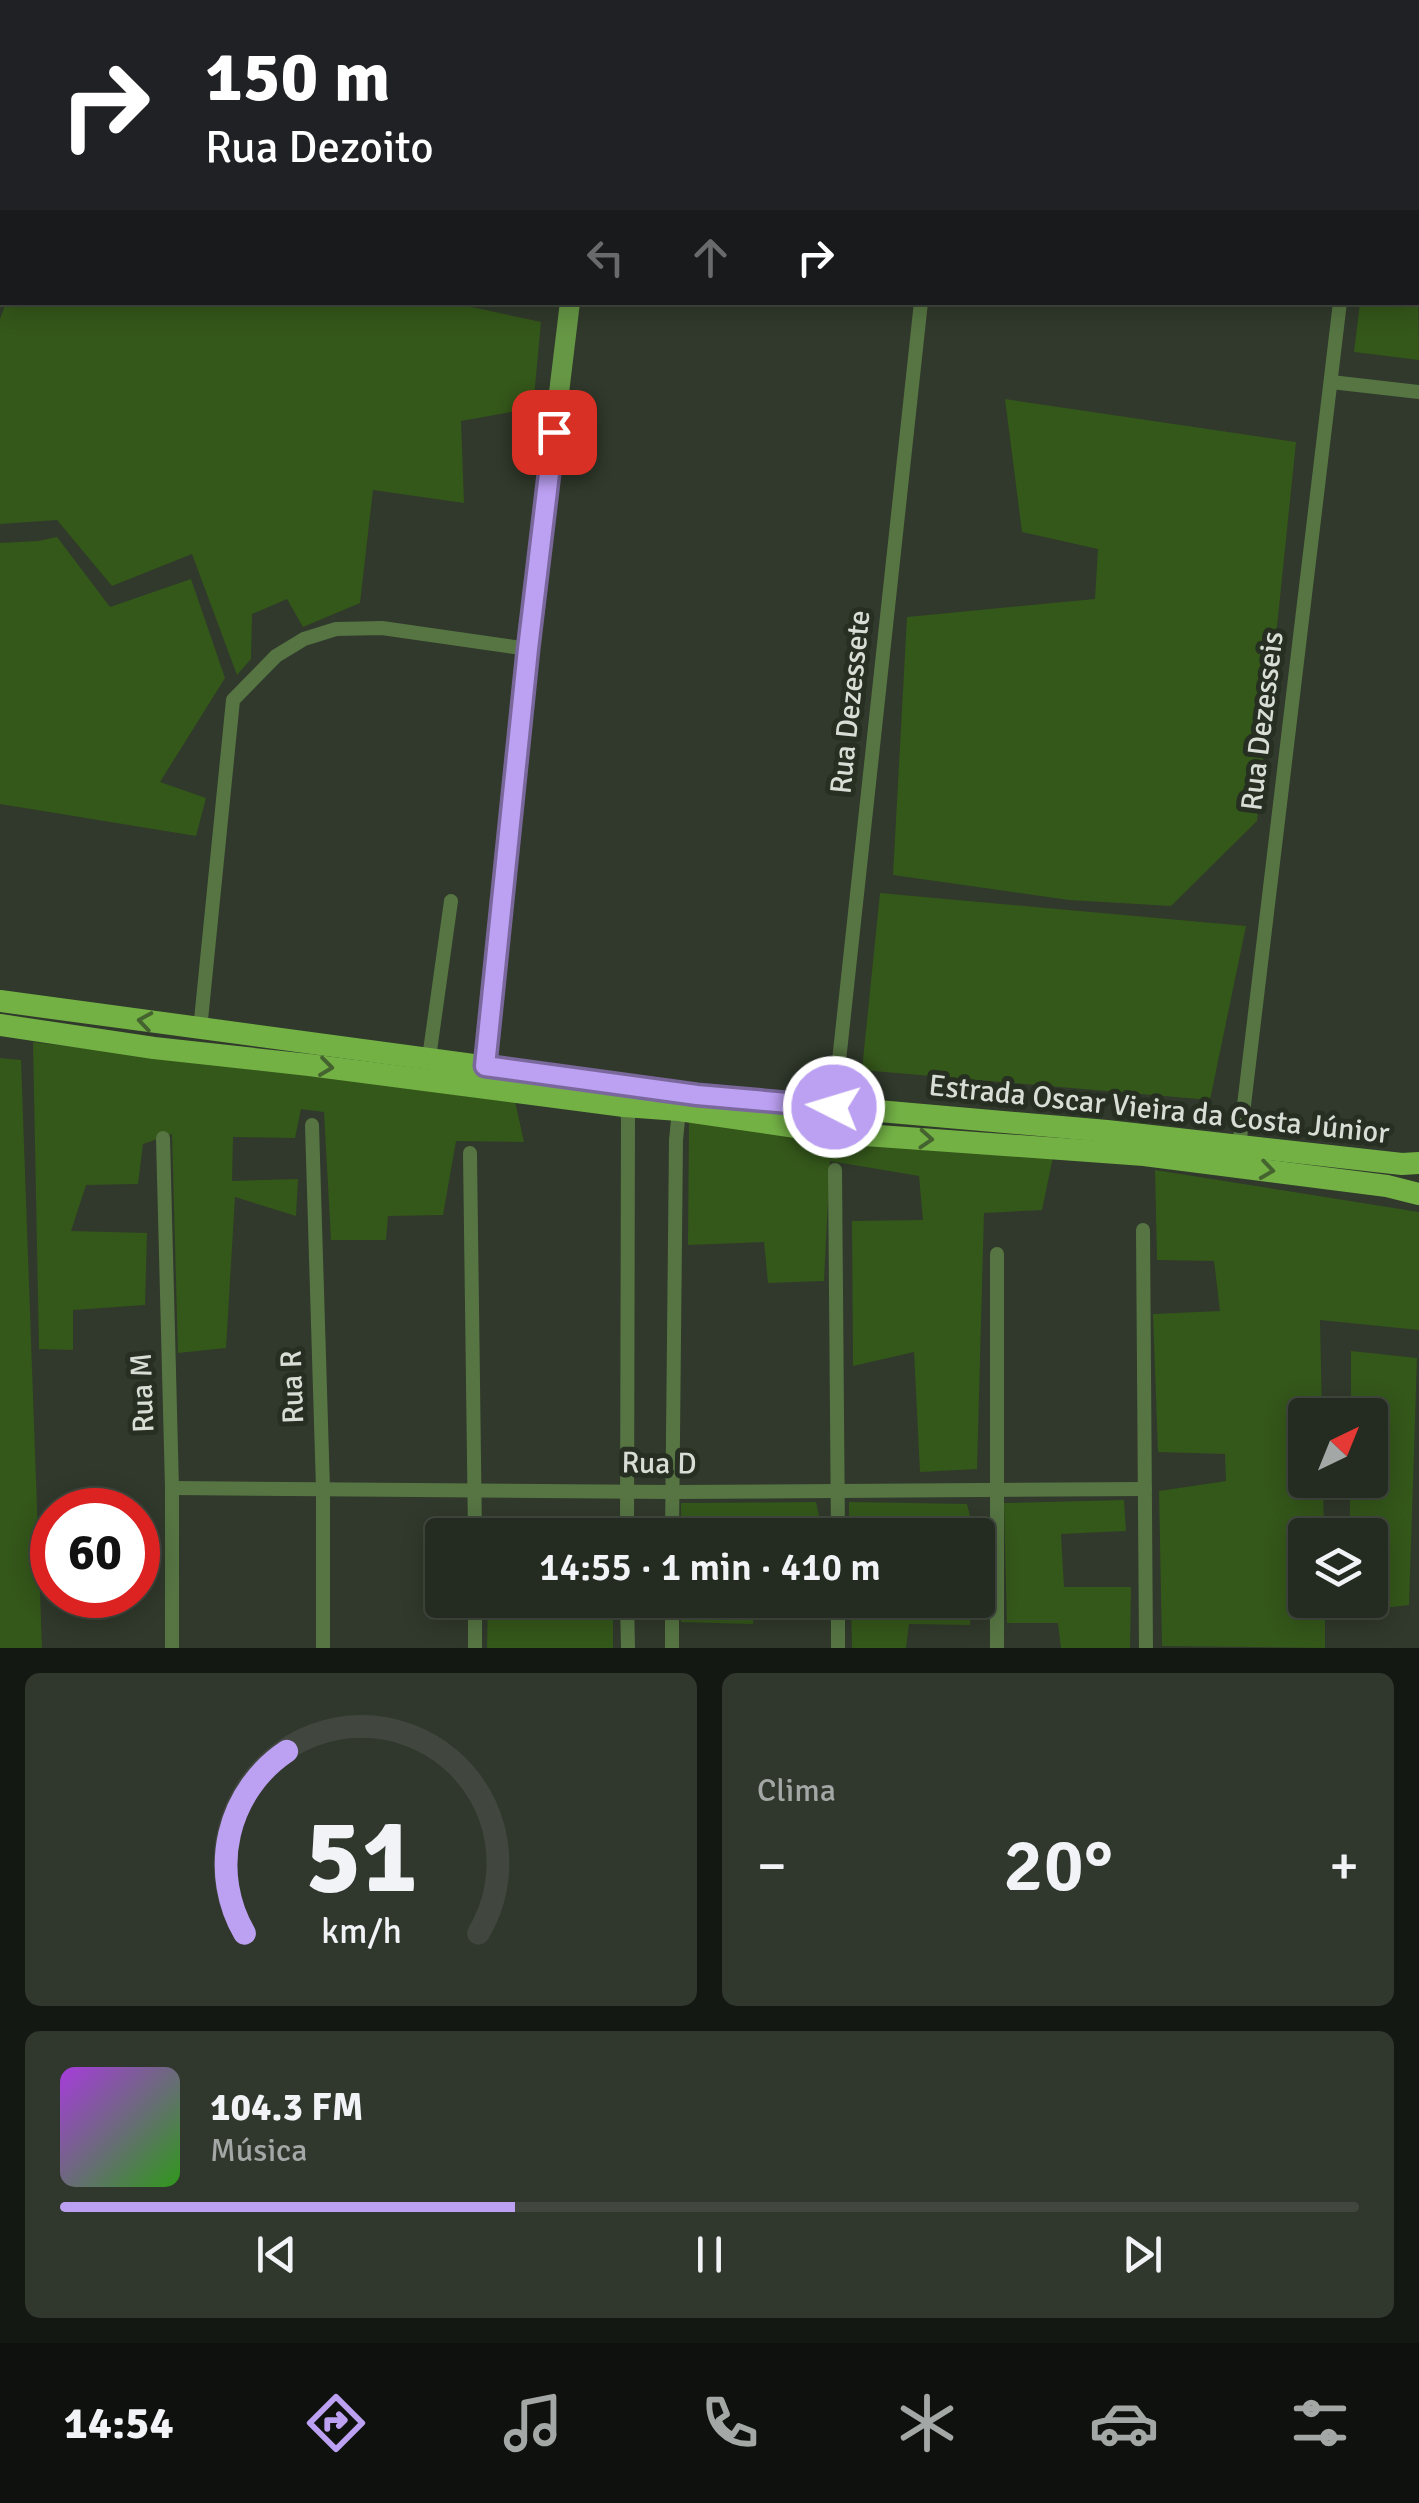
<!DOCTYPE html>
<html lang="pt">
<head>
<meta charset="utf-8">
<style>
  :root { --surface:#242b20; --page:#30372d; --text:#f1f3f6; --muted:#a3a7a5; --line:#41473e; --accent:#bca0f2 }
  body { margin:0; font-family:Signika,sans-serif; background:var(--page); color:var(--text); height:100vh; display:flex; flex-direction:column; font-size:38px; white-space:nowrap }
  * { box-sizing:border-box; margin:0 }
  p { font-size:32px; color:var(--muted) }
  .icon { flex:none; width:55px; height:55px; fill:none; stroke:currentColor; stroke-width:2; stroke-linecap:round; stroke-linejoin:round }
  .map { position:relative; height:1648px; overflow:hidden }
  .sheet { display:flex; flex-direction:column; gap:25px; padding:25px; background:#141812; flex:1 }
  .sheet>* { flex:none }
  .banner { position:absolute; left:0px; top:0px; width:1420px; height:305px; box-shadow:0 5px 25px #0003,0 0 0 2px var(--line); background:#202124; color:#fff; overflow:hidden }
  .needle { width:65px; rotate:43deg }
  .tools { position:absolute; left:1288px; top:1398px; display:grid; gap:20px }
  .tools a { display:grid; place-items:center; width:100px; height:100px; border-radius:10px; background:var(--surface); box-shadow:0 5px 25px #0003,0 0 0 2px var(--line); font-size:50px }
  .speed { position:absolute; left:30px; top:1488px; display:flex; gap:20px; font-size:50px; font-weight:700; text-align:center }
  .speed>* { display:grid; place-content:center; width:130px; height:130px; border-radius:50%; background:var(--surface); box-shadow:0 5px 25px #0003,0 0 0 2px var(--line); line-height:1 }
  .speed .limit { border:15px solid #d22; background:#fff; color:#111 }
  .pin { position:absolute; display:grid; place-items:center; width:85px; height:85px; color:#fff; margin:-42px; border-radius:20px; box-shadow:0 5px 15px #0006 }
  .me { position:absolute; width:110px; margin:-55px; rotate:275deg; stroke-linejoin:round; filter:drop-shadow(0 0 8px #0008) }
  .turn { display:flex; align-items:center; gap:35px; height:210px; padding:0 40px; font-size:45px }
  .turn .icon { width:130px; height:130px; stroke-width:2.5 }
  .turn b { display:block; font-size:70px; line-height:85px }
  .lanes { display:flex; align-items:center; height:95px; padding:0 40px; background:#0003; justify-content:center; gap:50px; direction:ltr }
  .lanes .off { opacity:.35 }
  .big { font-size:75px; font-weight:600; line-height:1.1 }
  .sheet .widget { flex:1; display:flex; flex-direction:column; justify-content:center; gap:15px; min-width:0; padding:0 35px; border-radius:15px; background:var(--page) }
  .sheet .dial { align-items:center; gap:0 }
  .dial svg { height:260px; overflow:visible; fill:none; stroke:var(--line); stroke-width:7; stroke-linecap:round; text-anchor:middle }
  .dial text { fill:var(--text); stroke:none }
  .song { display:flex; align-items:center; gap:30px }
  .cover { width:120px; height:120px; border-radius:15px; background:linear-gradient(135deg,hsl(280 70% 55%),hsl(110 70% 35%)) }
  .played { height:10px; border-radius:5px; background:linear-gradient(90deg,var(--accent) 35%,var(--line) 35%) }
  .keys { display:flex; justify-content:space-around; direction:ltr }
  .heat { display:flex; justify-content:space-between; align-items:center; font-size:55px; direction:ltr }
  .sheet .tiles { flex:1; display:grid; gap:25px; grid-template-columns:1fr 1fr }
  .widget:last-child { grid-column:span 2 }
  .trip { position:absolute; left:425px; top:1518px; width:570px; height:100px; border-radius:10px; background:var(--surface); box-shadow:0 5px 25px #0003,0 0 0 2px var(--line); font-weight:600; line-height:100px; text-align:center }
  .dock { display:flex; height:160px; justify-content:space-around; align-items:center; background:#0e110d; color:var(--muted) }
  .dock .icon { width:70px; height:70px }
  .dock .on { color:var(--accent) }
  .dock b { font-size:45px; color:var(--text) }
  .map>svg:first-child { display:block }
  .green { fill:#34571a }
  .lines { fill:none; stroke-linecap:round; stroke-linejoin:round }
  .street { stroke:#567543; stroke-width:14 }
  .secondary { stroke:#669745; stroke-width:20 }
  .primary { stroke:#73b145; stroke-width:22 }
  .oneway { stroke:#45632f }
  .route-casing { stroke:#7a689d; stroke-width:25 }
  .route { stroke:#bca0f2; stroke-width:18 }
  .labels { text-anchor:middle; stroke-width:10; stroke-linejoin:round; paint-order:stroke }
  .street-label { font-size:30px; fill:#d8ded5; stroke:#262f21 }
</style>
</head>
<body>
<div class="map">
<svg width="1419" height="1648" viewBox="0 0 1419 1648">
  <rect width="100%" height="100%" fill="#30392b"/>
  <g class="green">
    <path d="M0,0L14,2H2V268L0,276Z"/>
    <path d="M1148,0H1347V2H1149Z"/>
    <path d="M1418,289L1419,360L1354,352L1360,303L1418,302Z"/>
    <path d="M6,303L448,302L541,322L533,408L461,421L464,503L373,490L360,603L303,627L287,599L252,614L251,659L237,675L192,554L112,586L57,520L0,524V319Z"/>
    <path d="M1005,399L1296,442L1257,821L1171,906L1069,900L893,875L907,617L1095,599L1098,549L1022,532Z"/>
    <path d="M57,537L110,607L191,579L225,678L160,782L206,798L196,836L0,804V543L38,541Z"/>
    <path d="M880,893L1246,926L1210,1100L862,1070Z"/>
    <path d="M33,1042L515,1101L524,1142L456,1141L443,1215L388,1216L386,1240H331L324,1112L301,1109L295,1138L233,1137L232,1181L298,1179L296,1216L235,1197L226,1348L178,1353L172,1134L143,1144L138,1184L86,1185L71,1231L147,1233L145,1305L73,1310V1350L39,1349Z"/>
    <path d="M0,1058L21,1060L42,1648H0Z"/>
    <path d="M689,1121L1053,1157L1042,1210L984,1213L977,1469L920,1472L914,1352L853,1366L852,1221L923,1220L919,1176L830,1161L824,1281L768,1283L764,1242L688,1245Z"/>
    <path d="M1155,1170L1419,1212V1330L1320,1320L1322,1415H1305V1480H1323L1324,1535H1305V1600H1325V1648L1162,1646L1159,1491L1226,1481L1225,1454L1158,1452L1153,1314L1220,1311L1214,1261L1157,1260Z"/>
    <path d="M1351,1351L1417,1358L1409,1605L1349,1612V1600H1370V1535H1350V1480H1370V1415H1351Z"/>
    <path d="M1124,1500L1126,1531L1061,1534L1064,1587H1131L1130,1648H1061L1058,1623H1007L1004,1503Z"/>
    <path d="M816,1502L822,1530L756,1525L755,1535H681V1503Z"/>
    <path d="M849,1502L967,1504L973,1528H906V1535H849Z"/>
    <path d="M488,1600H613V1648H487Z"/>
    <path d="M681,1600H753V1624L681,1622Z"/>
    <path d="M851,1600H971L970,1625L909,1624L906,1648H852Z"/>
  </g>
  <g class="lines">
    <g class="street">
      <path d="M954,2V0"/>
      <path d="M1372,2V0"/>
      <path d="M1331,382L1419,392"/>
      <path d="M200,1030L233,700L276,656L304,639L336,629L382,628L528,649"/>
      <path d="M429,1058L451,901"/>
      <path d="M624,1106L628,1117L627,1535"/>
      <path d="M834,1107L921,302"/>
      <path d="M312,1125L323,1489V1648"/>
      <path d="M163,1138L172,1488V1648"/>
      <path d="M1239,1147L1340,302"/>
      <path d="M470,1153L475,1535"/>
      <path d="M835,1170L838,1535"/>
      <path d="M1143,1230L1146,1648"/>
      <path d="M997,1254V1648"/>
      <path d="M172,1488L672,1492L1145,1489"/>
      <path d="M672,1535L676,1140L679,1110"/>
      <path d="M475,1600V1648"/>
      <path d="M627,1600L628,1648"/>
      <path d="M672,1600V1648"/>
      <path d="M838,1600V1648"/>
    </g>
    <g class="secondary">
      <path d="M604,2V0"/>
      <path d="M485,1066L528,649L570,302"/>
    </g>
    <g class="primary">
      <path d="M0,1001L697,1095L1107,1131L1402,1164L1419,1163"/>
      <path d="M0,1025L154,1048L309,1065L624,1106L679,1110L837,1133L1144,1155L1387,1186L1419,1194"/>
    </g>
  </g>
  <defs><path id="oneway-chevron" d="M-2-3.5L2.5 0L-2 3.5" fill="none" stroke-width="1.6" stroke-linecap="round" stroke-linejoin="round" transform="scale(2.5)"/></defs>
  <g class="oneway">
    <use href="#oneway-chevron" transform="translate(145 1021) rotate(-171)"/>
    <use href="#oneway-chevron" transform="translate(326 1067) rotate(7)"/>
    <use href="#oneway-chevron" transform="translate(926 1139) rotate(4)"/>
    <use href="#oneway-chevron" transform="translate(1267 1170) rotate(8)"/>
  </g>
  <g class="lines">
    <g class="route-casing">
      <path id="route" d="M554,432L528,649L485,1066L697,1095L834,1107"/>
    </g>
    <use href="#route" class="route"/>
  </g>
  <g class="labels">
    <g class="street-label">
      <text transform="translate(850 702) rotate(-84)" y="10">Rua Dezessete</text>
      <text transform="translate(1262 721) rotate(-83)" y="10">Rua Dezesseis</text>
      <text transform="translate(1159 1109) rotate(6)" y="10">Estrada Oscar Vieira da Costa Júnior</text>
      <text transform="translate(292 1387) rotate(-92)" y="10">Rua R</text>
      <text transform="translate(142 1393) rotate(-92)" y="10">Rua M</text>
      <text transform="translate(659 1463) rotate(1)" y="10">Rua D</text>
    </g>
  </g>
</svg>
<div class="tools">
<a><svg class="needle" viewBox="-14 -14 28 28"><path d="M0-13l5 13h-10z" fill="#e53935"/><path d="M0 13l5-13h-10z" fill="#a3a7a5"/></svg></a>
<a><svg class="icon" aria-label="layers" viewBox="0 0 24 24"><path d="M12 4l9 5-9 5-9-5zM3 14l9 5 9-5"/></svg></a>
</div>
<div class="speed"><div class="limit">60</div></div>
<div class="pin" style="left:554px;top:432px;background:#d93025"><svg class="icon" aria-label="arrive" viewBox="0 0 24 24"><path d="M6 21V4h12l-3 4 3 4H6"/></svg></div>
<svg class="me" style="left:834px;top:1107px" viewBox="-20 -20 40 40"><circle r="17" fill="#bca0f2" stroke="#fff" stroke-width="3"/><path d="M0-11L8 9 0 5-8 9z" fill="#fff"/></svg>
<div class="trip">14:55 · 1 min · 410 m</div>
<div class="banner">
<div class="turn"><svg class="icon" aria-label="right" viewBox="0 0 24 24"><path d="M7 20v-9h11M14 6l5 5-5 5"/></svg><div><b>150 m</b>Rua Dezoito</div></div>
<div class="lanes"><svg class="icon off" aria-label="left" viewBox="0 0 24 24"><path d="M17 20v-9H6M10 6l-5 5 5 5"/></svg><svg class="icon off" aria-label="ahead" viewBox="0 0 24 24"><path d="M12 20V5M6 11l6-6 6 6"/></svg><svg class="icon" aria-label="right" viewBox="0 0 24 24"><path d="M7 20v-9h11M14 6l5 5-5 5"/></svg></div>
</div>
</div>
<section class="sheet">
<div class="tiles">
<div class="widget dial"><svg viewBox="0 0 100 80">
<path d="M14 69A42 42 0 1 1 86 69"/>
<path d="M14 69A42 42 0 0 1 27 13" stroke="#bca0f2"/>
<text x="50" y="56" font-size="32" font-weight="700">51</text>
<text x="50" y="72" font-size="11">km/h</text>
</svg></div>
<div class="widget"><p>Clima</p>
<div class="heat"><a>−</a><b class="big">20°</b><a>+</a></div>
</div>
<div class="widget">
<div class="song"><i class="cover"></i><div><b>104.3 FM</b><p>Música</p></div></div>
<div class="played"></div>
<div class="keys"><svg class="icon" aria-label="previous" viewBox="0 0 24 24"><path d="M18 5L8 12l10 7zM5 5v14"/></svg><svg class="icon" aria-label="pause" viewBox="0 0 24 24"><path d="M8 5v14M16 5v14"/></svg><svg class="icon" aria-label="next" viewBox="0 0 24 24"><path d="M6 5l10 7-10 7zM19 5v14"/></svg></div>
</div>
</div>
</section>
<nav class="dock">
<b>14:54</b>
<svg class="icon on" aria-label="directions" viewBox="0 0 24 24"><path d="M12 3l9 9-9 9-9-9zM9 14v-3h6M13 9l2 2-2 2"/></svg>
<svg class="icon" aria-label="music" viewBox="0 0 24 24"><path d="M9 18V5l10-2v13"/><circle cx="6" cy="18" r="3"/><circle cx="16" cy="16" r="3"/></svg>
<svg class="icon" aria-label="phone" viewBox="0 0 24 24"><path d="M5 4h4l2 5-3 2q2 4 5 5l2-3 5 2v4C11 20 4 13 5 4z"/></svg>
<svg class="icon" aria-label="climate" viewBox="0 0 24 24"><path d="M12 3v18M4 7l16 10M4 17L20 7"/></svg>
<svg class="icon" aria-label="car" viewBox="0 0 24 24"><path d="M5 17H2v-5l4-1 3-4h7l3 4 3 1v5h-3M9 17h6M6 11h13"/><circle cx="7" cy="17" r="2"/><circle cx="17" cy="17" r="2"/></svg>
<svg class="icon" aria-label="filters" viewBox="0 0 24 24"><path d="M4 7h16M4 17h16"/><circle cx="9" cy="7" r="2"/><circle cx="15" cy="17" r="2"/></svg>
</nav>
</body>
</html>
